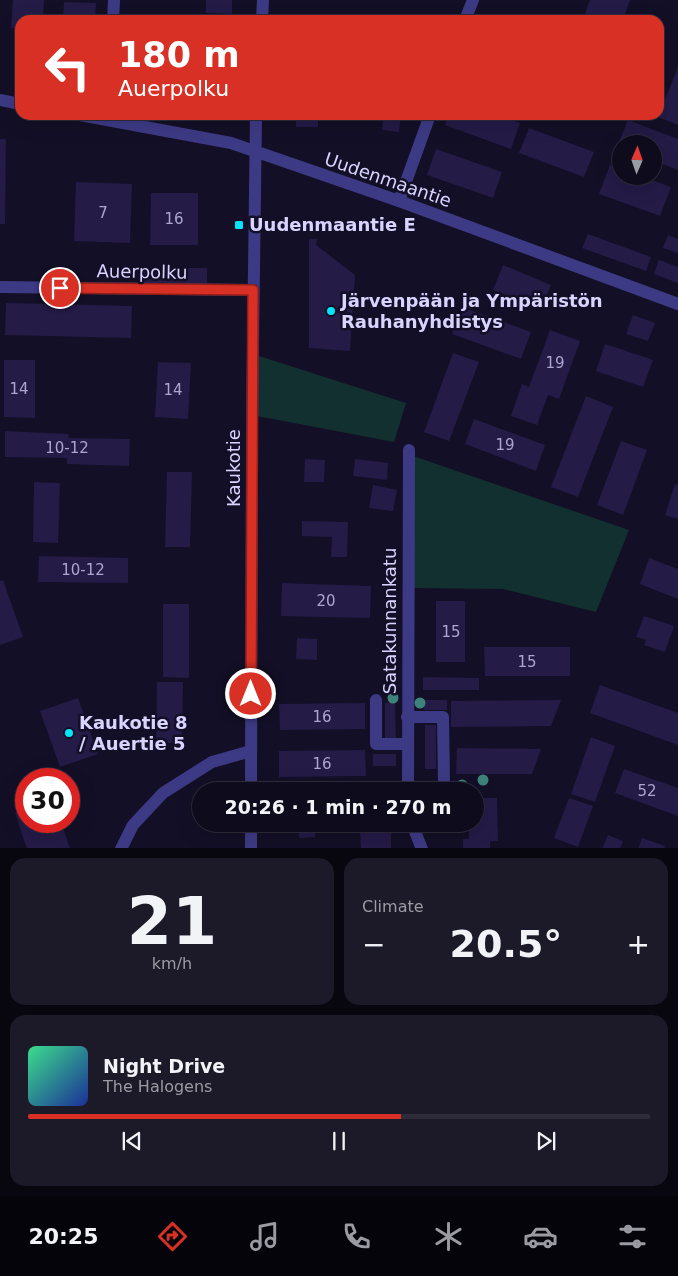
<!DOCTYPE html>
<html lang="en">
<head>
<meta charset="utf-8">
<style>
  :root { --surface:#0e0b1c; --page:#1c1929; --text:#f1f3f6; --muted:#9b9ba3; --line:#2e2b3b; --accent:#d93025 }
  body { margin:0; font-family:"DejaVu Sans",sans-serif; background:var(--page); color:var(--text); height:100vh; display:flex; flex-direction:column; font-size:19px; white-space:nowrap }
  * { box-sizing:border-box; margin:0 }
  p { font-size:16px; color:var(--muted) }
  .icon { flex:none; width:28px; height:28px; fill:none; stroke:currentColor; stroke-width:2; stroke-linecap:round; stroke-linejoin:round }
  .map { position:relative; height:848px; overflow:hidden }
  .sheet { display:flex; flex-direction:column; gap:10px; padding:10px; background:#08060f; flex:1 }
  .sheet>* { flex:none }
  .hud { position:absolute; left:15px; top:15px; width:649px; height:105px; border-radius:15px; box-shadow:0 5px 20px #0002,0 0 0 1px var(--line); background:#d93025; color:#fff; overflow:hidden }
  .needle { width:32px; rotate:2deg }
  .controls { position:absolute; left:612px; top:135px; display:grid; gap:10px }
  .controls a { display:grid; place-items:center; width:50px; height:50px; border-radius:50%; background:var(--surface); box-shadow:0 5px 20px #0002,0 0 0 1px var(--line); font-size:25px }
  .speed { position:absolute; left:15px; top:768px; display:flex; gap:10px; font-size:25px; font-weight:700; text-align:center }
  .speed>* { display:grid; place-content:center; width:65px; height:65px; border-radius:50%; background:var(--surface); box-shadow:0 5px 20px #0002,0 0 0 1px var(--line); line-height:1 }
  .speed .limit { border:8px solid #d22; background:#fff; color:#111 }
  .pin { position:absolute; display:grid; place-items:center; width:42px; height:42px; color:#fff; margin:-21px; border:2px solid #fff; border-radius:50%; box-shadow:0 1px 5px #0007 }
  .me { position:absolute; width:55px; margin:-28px; rotate:0deg; stroke-linejoin:round; filter:drop-shadow(0 0 4px #0008) }
  .turn { display:flex; align-items:center; gap:18px; height:105px; padding:0 20px; font-size:22px }
  .turn .icon { width:65px; height:65px; stroke-width:2.5 }
  .turn b { display:block; font-size:35px; line-height:42px }
  .big { font-size:38px; font-weight:700; line-height:1.1 }
  .sheet .tile { flex:1; display:flex; flex-direction:column; justify-content:center; gap:8px; min-width:0; padding:0 18px; border-radius:15px; background:var(--page) }
  .sheet .dial { align-items:center; gap:0 }
  .dial b { font-size:65px; line-height:1 }
  .song { display:flex; align-items:center; gap:15px }
  .cover { width:60px; height:60px; border-radius:8px; background:linear-gradient(135deg,hsl(150 70% 55%),hsl(230 70% 35%)) }
  .played { height:5px; border-radius:2px; background:linear-gradient(90deg,var(--accent) 60%,var(--line) 60%) }
  .keys { display:flex; justify-content:space-around; direction:ltr }
  .heat { display:flex; justify-content:space-between; align-items:center; font-size:28px; direction:ltr }
  .sheet .tiles { flex:1; display:grid; gap:10px; grid-template-columns:1fr 1fr }
  .tile:last-child { grid-column:span 2 }
  .trip { position:absolute; left:192px; top:782px; width:292px; height:50px; border-radius:25px; background:var(--surface); box-shadow:0 5px 20px #0002,0 0 0 1px var(--line); font-weight:700; line-height:50px; text-align:center }
  .menu { display:flex; height:80px; justify-content:space-around; align-items:center; background:#06040b; color:var(--muted) }
  .menu .icon { width:35px; height:35px }
  .menu .on { color:var(--accent) }
  .menu b { font-size:22px; color:var(--text) }
  .map>svg:first-child { display:block }
  .green { fill:#12302f }
  .building { fill:#241b47 }
  .lines { fill:none; stroke-linecap:round; stroke-linejoin:round }
  .minor { stroke:#3d3a85; stroke-width:12 }
  .tree { fill:#3d827b }
  .route-casing { stroke:#8d1f18; stroke-width:12 }
  .route { stroke:#d93025; stroke-width:9 }
  .poi-dot { fill:#00e5ff; stroke:#130f26; stroke-width:2 }
  .labels { text-anchor:middle; stroke-width:5; stroke-linejoin:round; paint-order:stroke }
  .number-label { font-size:15px; fill:#aca6d1 }
  .street-label { font-size:18px; fill:#d9d4ff; stroke:#130f26 }
  .poi-label { font-size:18px; font-weight:bold; fill:#d9d4ff; stroke:#130f26; text-anchor:start }
</style>
</head>
<body>
<div class="map">
<svg width="678" height="849" viewBox="0 0 678 849">
  <rect width="100%" height="100%" fill="#130f26"/>
  <g class="green">
    <path d="M259,356L406,403L394,442L257,416Z"/>
    <path d="M413,456L629,530L596,612L503,589L413,588Z"/>
  </g>
  <g class="building">
    <path d="M13,0H44L43,20H20V29L11,28Z"/>
    <path d="M206,0H232V14L206,13Z"/>
    <path d="M590,0H630L623,20H602L585,14Z"/>
    <path d="M64,2L96,3L95,20H63Z"/>
    <path d="M678,67V125L658,117Z"/>
    <rect x="296" y="115" width="22" height="12"/>
    <path d="M384,115H401L399,132L382,130Z"/>
    <path d="M449,115H498L520,123L511,149L445,125Z"/>
    <path d="M593,115H609L607,121Z"/>
    <path d="M628,120L678,139V170L654,161V144H621V148L617,147Z"/>
    <path d="M529,128L594,152L584,177L519,153Z"/>
    <path d="M0,139H6L5,224H0Z"/>
    <path d="M436,149L502,172L493,198L427,175Z"/>
    <path d="M610,165L621,169V176H641L671,187L660,216L599,194Z"/>
    <path d="M76,182L132,184L130,243L74,241Z"/>
    <path d="M151,193H198V245H150Z"/>
    <path d="M588,234L651,257L646,271L582,248Z"/>
    <path d="M668,235L678,239V253L663,248Z"/>
    <path d="M309,239H317L316,245L355,275L350,351L309,348Z"/>
    <path d="M659,260L678,267V283L654,274Z"/>
    <path d="M503,265L551,285L541,309L493,290Z"/>
    <rect x="143" y="268" width="64" height="17"/>
    <path d="M6,303L132,306L131,338L5,335Z"/>
    <path d="M461,307L531,332L521,359L452,334Z"/>
    <path d="M633,315L655,323L648,341L626,334Z"/>
    <path d="M550,330L580,341L559,399L548,395L537,425L511,416L522,384L529,387Z"/>
    <path d="M605,344L653,360L643,387L596,371Z"/>
    <path d="M453,353L479,362L449,441L424,432Z"/>
    <path d="M4,360H35V418L4,417Z"/>
    <path d="M158,362L191,363L188,419L155,417Z"/>
    <path d="M586,396L613,407L578,497L551,487Z"/>
    <path d="M474,419L545,445L536,471L465,444Z"/>
    <path d="M5,431L69,434L68,438L130,439L129,466L67,464V458L5,457Z"/>
    <path d="M621,441L647,450L623,515L597,505Z"/>
    <path d="M305,459L325,460L324,482H304Z"/>
    <path d="M355,459L388,463L387,480L353,476Z"/>
    <path d="M167,472H192L190,547H165Z"/>
    <path d="M34,482L60,483L58,543L33,542Z"/>
    <path d="M675,484L678,485V519L665,515Z"/>
    <path d="M373,485L397,490L393,511L369,508Z"/>
    <path d="M302,521L348,522L347,557H331L332,537L302,536Z"/>
    <path d="M39,556L128,558V583L38,582Z"/>
    <path d="M649,558L678,569V599L640,584Z"/>
    <path d="M3,580L23,637L0,645V581Z"/>
    <path d="M282,583L371,586L370,618L281,616Z"/>
    <rect x="436" y="601" width="29" height="61"/>
    <path d="M163,604H189V678L163,677Z"/>
    <path d="M644,616L674,626L665,652L644,645L646,640L636,637Z"/>
    <path d="M297,638L317,639V660L296,659Z"/>
    <path d="M484,647H570V676H485Z"/>
    <path d="M423,677L479,678V690H423Z"/>
    <path d="M157,682H183L182,743H156Z"/>
    <path d="M600,685L678,713V745L590,713Z"/>
    <path d="M78,698L98,754L60,767L40,711Z"/>
    <path d="M423,700H447V710H424Z"/>
    <path d="M561,700L551,726L451,727V701Z"/>
    <path d="M395,702L396,739H385V703Z"/>
    <path d="M365,703V729L280,730L279,704Z"/>
    <rect x="425" y="725" width="11" height="44"/>
    <path d="M591,737L615,746L595,802L571,794Z"/>
    <path d="M457,748L541,749L532,774H456Z"/>
    <path d="M365,750L366,776L279,777V751Z"/>
    <rect x="373" y="754" width="23" height="12"/>
    <path d="M624,769L678,788V816L615,793Z"/>
    <path d="M476,798H497L498,841H490V849H463V839H469V824H476Z"/>
    <path d="M569,798L593,806L578,847L554,838Z"/>
    <path d="M26,809V821H61L70,849H27L15,813Z"/>
    <path d="M298,824H315V837L299,838Z"/>
    <path d="M369,824H391V848L361,849L360,829H369Z"/>
    <path d="M608,835L623,841L620,849H602Z"/>
    <path d="M642,838L665,846L664,849H638Z"/>
  </g>
  <g class="lines">
    <g class="minor">
      <path d="M113,20L114,0"/>
      <path d="M262,20L263,0"/>
      <path d="M465,20L473,0"/>
      <path d="M0,100L20,104"/>
      <path d="M80,115L231,143L399,201L678,304"/>
      <path d="M399,201L430,115"/>
      <path d="M0,287L253,290"/>
      <path d="M376,700V744H407"/>
      <path d="M407,717H443L444,784"/>
      <path d="M251,791L252,422L256,115"/>
      <path d="M408,791L409,450"/>
      <path d="M412,824L422,849"/>
      <path d="M121,849L133,825L163,793L212,762L251,751"/>
      <path d="M251,849V824"/>
    </g>
  </g>
  <g class="tree">
    <circle cx="393" cy="698" r="5.5"/>
    <circle cx="420" cy="703" r="5.5"/>
    <circle cx="483" cy="780" r="5.5"/>
    <circle cx="462" cy="785" r="5.5"/>
  </g>
  <g class="lines">
    <g class="route-casing">
      <path id="route" d="M60,288L253,290L251,694"/>
    </g>
    <use href="#route" class="route"/>
  </g>
  <g class="poi-dot">
    <rect x="234" y="220" width="10" height="10" rx="2.5"/>
    <circle cx="331" cy="311" r="5"/>
    <circle cx="69" cy="733" r="5"/>
  </g>
  <g class="labels">
    <g class="number-label">
      <text x="103" y="218">7</text>
      <text x="174" y="224">16</text>
      <text x="555" y="368">19</text>
      <text x="19" y="394">14</text>
      <text x="173" y="395">14</text>
      <text x="505" y="450">19</text>
      <text x="67" y="453">10-12</text>
      <text x="83" y="575">10-12</text>
      <text x="326" y="606">20</text>
      <text x="451" y="637">15</text>
      <text x="527" y="667">15</text>
      <text x="322" y="722">16</text>
      <text x="322" y="769">16</text>
      <text x="647" y="796">52</text>
    </g>
    <g class="street-label">
      <text transform="translate(388 180) rotate(19)" y="6">Uudenmaantie</text>
      <text transform="translate(142 272) rotate(1)" y="6">Auerpolku</text>
      <text transform="translate(234 468) rotate(-90)" y="6">Kaukotie</text>
      <text transform="translate(390 621) rotate(-90)" y="6">Satakunnankatu</text>
    </g>
    <g class="poi-label">
      <text x="249" y="231">Uudenmaantie E</text>
      <text x="341" y="307">Järvenpään ja Ympäristön<tspan x="341" dy="21">Rauhanyhdistys</tspan></text>
      <text x="79" y="729">Kaukotie 8<tspan x="79" dy="21">/ Auertie 5</tspan></text>
    </g>
  </g>
</svg>
<div class="controls">
<a><svg class="needle" viewBox="-14 -14 28 28"><path d="M0-13l5 13h-10z" fill="#e53935"/><path d="M0 13l5-13h-10z" fill="#9b9ba3"/></svg></a>
</div>
<div class="speed"><div class="limit">30</div></div>
<div class="pin" style="left:60px;top:288px;background:#d93025"><svg class="icon" aria-label="arrive" viewBox="0 0 24 24"><path d="M6 21V4h12l-3 4 3 4H6"/></svg></div>
<svg class="me" style="left:251px;top:694px" viewBox="-20 -20 40 40"><circle r="17" fill="#d93025" stroke="#fff" stroke-width="3"/><path d="M0-11L8 9 0 5-8 9z" fill="#fff"/></svg>
<div class="trip">20:26 · 1 min · 270 m</div>
<div class="hud">
<div class="turn"><svg class="icon" aria-label="left" viewBox="0 0 24 24"><path d="M17 20v-9H6M10 6l-5 5 5 5"/></svg><div><b>180 m</b>Auerpolku</div></div>
</div>
</div>
<section class="sheet">
<div class="tiles">
<div class="tile dial"><b>21</b><p>km/h</p></div>
<div class="tile"><p>Climate</p>
<div class="heat"><a>−</a><b class="big">20.5°</b><a>+</a></div>
</div>
<div class="tile">
<div class="song"><i class="cover"></i><div><b>Night Drive</b><p>The Halogens</p></div></div>
<div class="played"></div>
<div class="keys"><svg class="icon" aria-label="previous" viewBox="0 0 24 24"><path d="M18 5L8 12l10 7zM5 5v14"/></svg><svg class="icon" aria-label="pause" viewBox="0 0 24 24"><path d="M8 5v14M16 5v14"/></svg><svg class="icon" aria-label="next" viewBox="0 0 24 24"><path d="M6 5l10 7-10 7zM19 5v14"/></svg></div>
</div>
</div>
</section>
<nav class="menu">
<b>20:25</b>
<svg class="icon on" aria-label="directions" viewBox="0 0 24 24"><path d="M12 3l9 9-9 9-9-9zM9 14v-3h6M13 9l2 2-2 2"/></svg>
<svg class="icon" aria-label="music" viewBox="0 0 24 24"><path d="M9 18V5l10-2v13"/><circle cx="6" cy="18" r="3"/><circle cx="16" cy="16" r="3"/></svg>
<svg class="icon" aria-label="phone" viewBox="0 0 24 24"><path d="M5 4h4l2 5-3 2q2 4 5 5l2-3 5 2v4C11 20 4 13 5 4z"/></svg>
<svg class="icon" aria-label="climate" viewBox="0 0 24 24"><path d="M12 3v18M4 7l16 10M4 17L20 7"/></svg>
<svg class="icon" aria-label="car" viewBox="0 0 24 24"><path d="M5 17H2v-5l4-1 3-4h7l3 4 3 1v5h-3M9 17h6M6 11h13"/><circle cx="7" cy="17" r="2"/><circle cx="17" cy="17" r="2"/></svg>
<svg class="icon" aria-label="filters" viewBox="0 0 24 24"><path d="M4 7h16M4 17h16"/><circle cx="9" cy="7" r="2"/><circle cx="15" cy="17" r="2"/></svg>
</nav>
</body>
</html>
